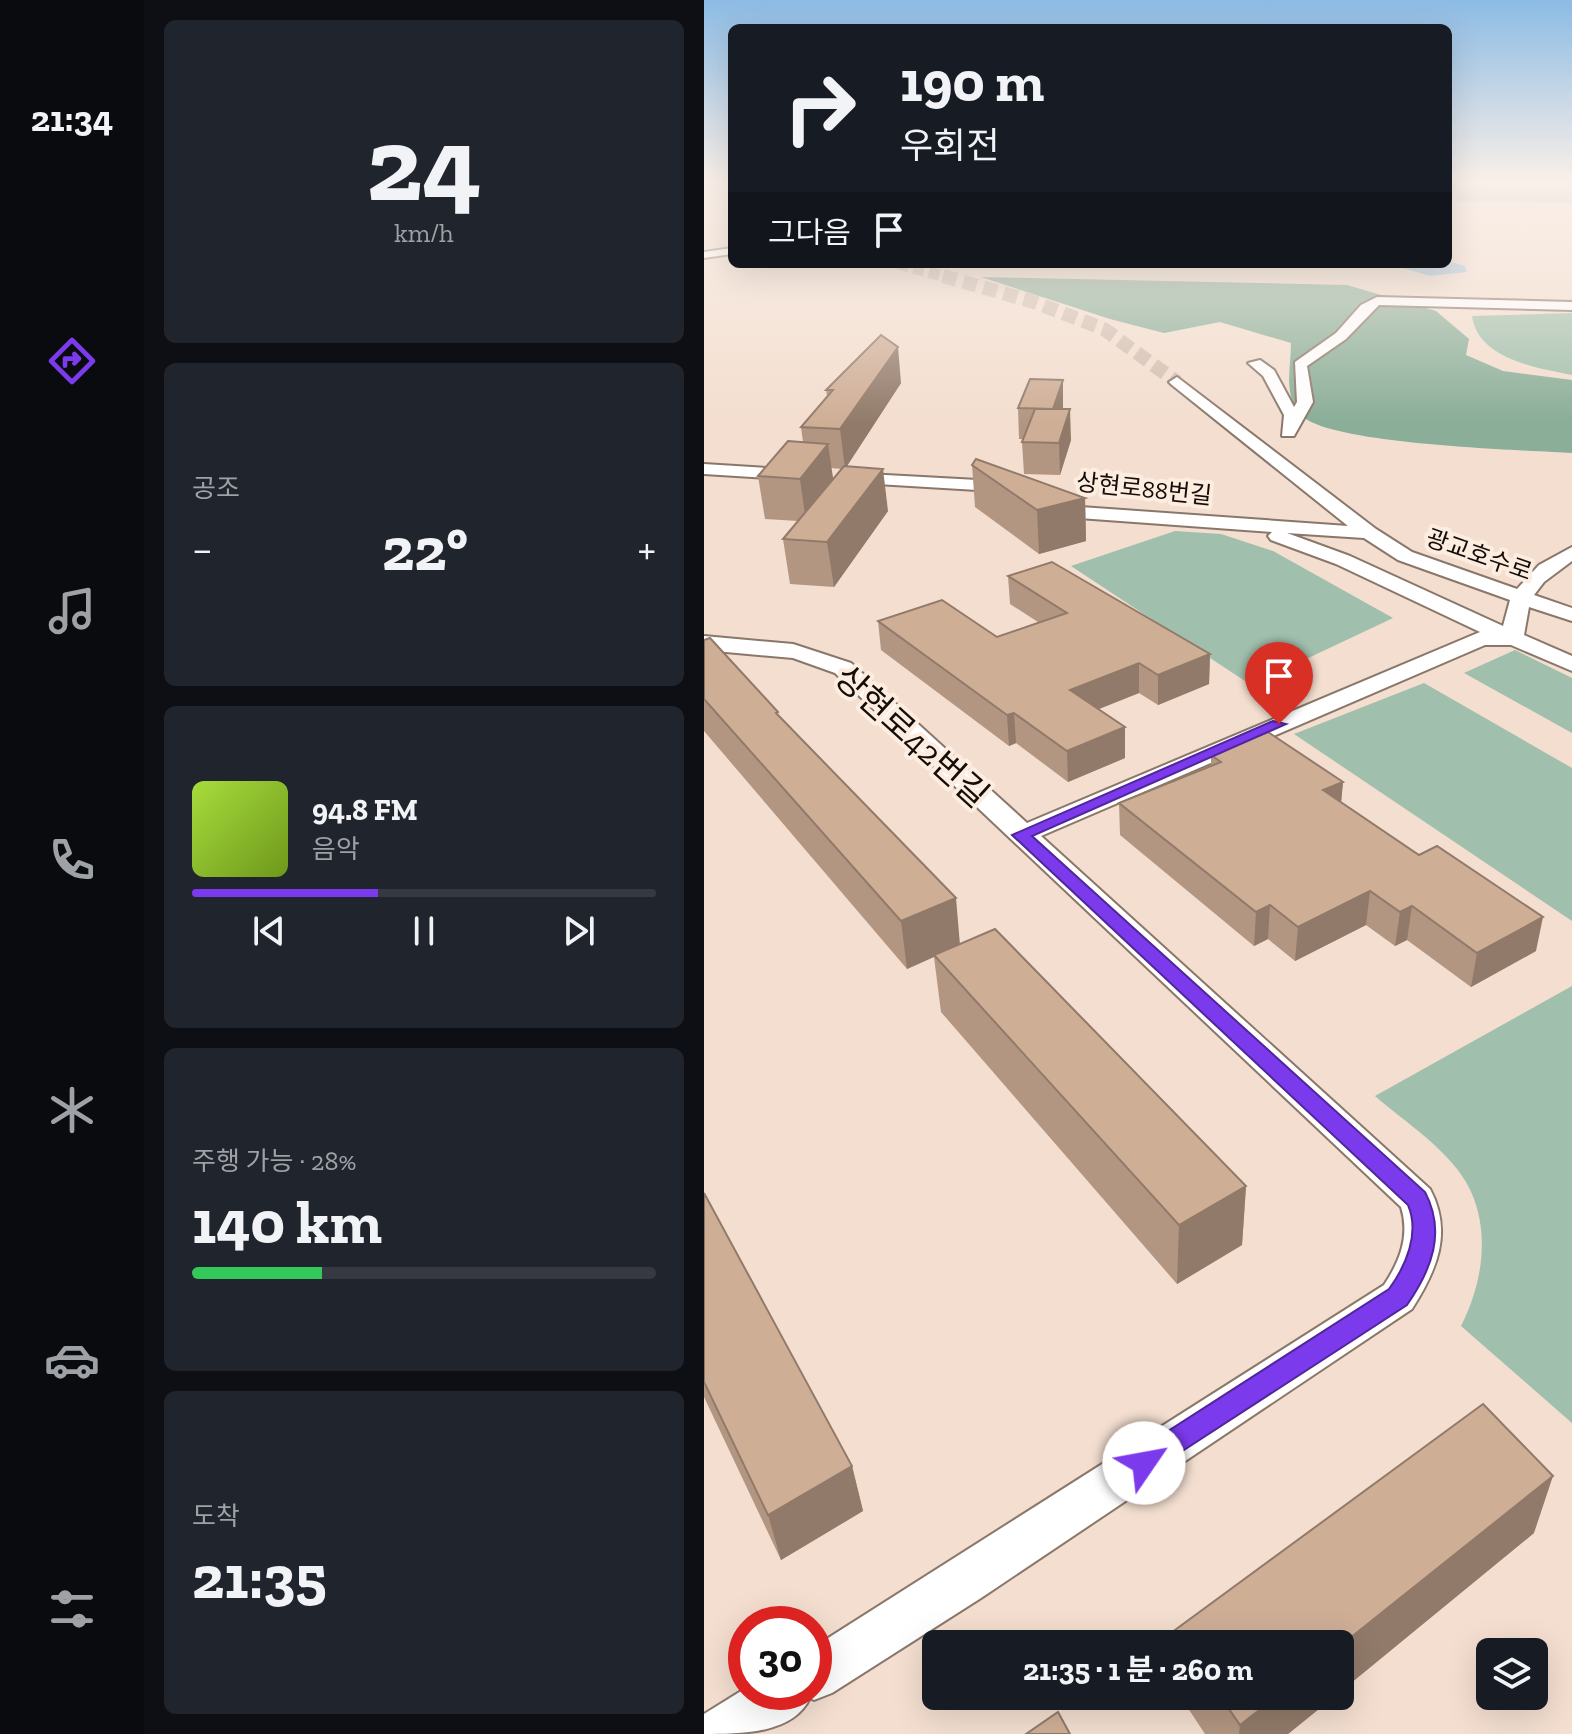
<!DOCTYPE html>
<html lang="ko">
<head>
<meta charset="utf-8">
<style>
  :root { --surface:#171b24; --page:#20242c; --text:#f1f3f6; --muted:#9ea1a6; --line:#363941; --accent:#7c3aed }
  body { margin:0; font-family:"Zilla Slab","Noto Sans KR",serif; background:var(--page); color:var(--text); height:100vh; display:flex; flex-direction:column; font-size:30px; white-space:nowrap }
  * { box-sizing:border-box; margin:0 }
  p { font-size:26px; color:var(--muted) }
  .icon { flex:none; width:44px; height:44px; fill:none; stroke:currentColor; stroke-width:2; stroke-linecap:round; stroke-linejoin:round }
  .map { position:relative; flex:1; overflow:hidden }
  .details { display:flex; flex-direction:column; gap:20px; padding:20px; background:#0d0f14; width:560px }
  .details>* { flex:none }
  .guide { position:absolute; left:24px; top:24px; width:724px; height:244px; border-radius:12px; box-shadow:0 8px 32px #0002; background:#171b24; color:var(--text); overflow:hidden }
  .fabs { position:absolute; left:772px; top:1638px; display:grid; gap:16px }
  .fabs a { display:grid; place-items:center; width:72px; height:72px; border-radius:12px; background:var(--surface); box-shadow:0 8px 32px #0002; font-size:40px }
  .speed { position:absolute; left:24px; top:1606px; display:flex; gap:16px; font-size:40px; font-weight:700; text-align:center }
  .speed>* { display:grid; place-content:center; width:104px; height:104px; border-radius:50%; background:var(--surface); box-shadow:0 8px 32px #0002; line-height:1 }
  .speed .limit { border:12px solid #d22; background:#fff; color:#111 }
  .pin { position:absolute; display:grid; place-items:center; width:68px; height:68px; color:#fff; margin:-82px -34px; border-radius:50% 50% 50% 0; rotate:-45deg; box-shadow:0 0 8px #0007 }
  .pin .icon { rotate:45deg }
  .me { position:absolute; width:88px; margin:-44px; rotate:57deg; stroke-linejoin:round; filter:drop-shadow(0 0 6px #0008) }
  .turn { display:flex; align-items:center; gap:28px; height:168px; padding:0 40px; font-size:36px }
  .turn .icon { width:104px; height:104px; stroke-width:2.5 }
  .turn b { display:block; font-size:56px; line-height:68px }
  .then { display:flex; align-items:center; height:76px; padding:0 40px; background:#0003; gap:16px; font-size:30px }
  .big { font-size:60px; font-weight:700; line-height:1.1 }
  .details .widget { flex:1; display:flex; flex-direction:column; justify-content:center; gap:12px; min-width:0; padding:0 28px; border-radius:12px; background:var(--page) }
  .details .dial { align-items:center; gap:0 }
  .dial b { font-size:104px; line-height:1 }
  .song { display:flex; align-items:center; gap:24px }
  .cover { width:96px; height:96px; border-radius:12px; background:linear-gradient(135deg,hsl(80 70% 55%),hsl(80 70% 35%)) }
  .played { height:8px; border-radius:4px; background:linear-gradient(90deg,var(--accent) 40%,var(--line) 40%) }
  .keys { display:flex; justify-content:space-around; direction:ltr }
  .heat { display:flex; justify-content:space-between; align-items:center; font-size:44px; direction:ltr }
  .charge { height:12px; border-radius:6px; background:linear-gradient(90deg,#34c759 28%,var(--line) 0) }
  .trip { position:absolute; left:218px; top:1630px; width:432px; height:80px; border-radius:12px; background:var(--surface); box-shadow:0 8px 32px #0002; font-weight:700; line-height:80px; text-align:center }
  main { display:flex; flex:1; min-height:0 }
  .tabs { display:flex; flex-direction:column; width:144px; justify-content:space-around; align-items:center; background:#090b0e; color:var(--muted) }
  .tabs .icon { width:56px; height:56px }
  .tabs .current { color:var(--accent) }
  .tabs b { font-size:36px; color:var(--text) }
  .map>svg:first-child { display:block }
  .green { fill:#a0bfac }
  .forest { fill:#8aae98 }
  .water { fill:#a2c5de }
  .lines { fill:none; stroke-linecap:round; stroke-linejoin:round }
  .minor-tunnel-far1 { stroke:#d2bfb1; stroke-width:11; stroke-dasharray:11 5; stroke-linecap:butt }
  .minor-tunnel { stroke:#d2bfb1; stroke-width:14; stroke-dasharray:14 7; stroke-linecap:butt }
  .minor-casing { stroke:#8a776a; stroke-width:4 }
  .minor { fill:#fff; fill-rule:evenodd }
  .wall { fill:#b29681; fill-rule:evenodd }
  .shaded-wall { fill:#917a69 }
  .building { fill:#cfae96; stroke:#917a69; stroke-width:2 }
  .route { fill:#7c3aed; stroke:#51269a; stroke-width:2 }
  .labels { text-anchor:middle; stroke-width:8; stroke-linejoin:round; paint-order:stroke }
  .far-street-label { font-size:24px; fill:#140d08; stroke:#fdece0 }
  .near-street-label { font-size:34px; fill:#140d08; stroke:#fdece0 }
</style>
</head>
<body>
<main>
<nav class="tabs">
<b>21:34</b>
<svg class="icon current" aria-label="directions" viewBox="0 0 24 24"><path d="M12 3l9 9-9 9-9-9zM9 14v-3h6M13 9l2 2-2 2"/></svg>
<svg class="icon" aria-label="music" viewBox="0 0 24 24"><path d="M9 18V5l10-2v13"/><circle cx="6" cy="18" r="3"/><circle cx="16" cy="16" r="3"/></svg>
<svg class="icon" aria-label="phone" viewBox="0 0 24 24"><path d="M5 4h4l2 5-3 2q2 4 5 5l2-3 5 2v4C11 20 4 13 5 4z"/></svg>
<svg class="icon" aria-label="climate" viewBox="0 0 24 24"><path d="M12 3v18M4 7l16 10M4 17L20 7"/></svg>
<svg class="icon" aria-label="car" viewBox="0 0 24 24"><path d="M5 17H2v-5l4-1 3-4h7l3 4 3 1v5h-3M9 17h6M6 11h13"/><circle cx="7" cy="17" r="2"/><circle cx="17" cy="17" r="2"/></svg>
<svg class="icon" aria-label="filters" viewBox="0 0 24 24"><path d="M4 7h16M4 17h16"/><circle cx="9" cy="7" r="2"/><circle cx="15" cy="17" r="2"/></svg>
</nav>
<section class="details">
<div class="widget dial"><b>24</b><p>km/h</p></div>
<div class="widget"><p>공조</p>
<div class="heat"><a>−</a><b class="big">22°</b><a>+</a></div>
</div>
<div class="widget">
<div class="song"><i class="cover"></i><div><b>94.8 FM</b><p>음악</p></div></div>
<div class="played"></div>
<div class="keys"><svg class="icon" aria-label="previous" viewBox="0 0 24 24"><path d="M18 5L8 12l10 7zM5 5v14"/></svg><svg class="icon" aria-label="pause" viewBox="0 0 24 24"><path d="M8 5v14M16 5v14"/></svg><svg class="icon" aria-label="next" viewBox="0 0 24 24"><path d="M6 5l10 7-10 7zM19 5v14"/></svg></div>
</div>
<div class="widget"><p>주행 가능 · 28%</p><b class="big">140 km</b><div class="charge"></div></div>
<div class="widget"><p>도착</p><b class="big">21:35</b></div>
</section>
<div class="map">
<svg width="868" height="1734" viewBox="0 0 868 1734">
  <rect width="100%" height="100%" fill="#f3decf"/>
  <g class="green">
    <path d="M744,180H868V203L744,201Z"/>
    <path d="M868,313V375C833,368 774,359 768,316Z"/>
    <path d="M471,531L517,534L569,551L689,618L547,685L367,566Z"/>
    <path d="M811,650L868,678V733L760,673Z"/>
    <path d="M720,683L868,768V921L590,734Z"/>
    <path d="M868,986V1423L757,1326C779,1283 788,1227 762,1182C742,1148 701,1122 671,1096Z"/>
  </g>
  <path class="forest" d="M277,277L643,285L732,311L765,339L762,355L799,371L868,380V453C822,450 621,445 596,414C579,393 587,368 587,343L516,322L460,333L406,319Z"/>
  <path class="water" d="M744,261L761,266L763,272L726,276L696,267L698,264H744Z"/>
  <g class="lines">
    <path class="minor-tunnel-far1" d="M194,264L246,278"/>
    <path class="minor-tunnel" d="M239,276L330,302L400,329L473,382"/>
    <g class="minor-casing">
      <g id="minor">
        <path d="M28,248V254L0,258V252Z"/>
        <path d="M673,297L868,302V310L675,305L642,339L603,366L609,402L590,436H578L580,415L559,376L544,363L556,360L570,370L590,407L593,402L591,362L632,333L657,305Z"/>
        <path d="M473,377L672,529L708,552L813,589L835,565L868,547V561L840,582L830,595L868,608V621L825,607L820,635L868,656V671L807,645H781L337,836L726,1189C749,1232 733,1270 708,1309L277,1598L128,1693L110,1700L106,1698C89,1734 37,1734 0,1734V1714L42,1688V1692H110V1647L680,1285C696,1261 706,1236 697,1207L131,673L89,658L0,650V636L89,644L147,663L323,823L776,632L632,564L567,540L564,536L568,532L375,518L340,507L337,503L346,498L377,507L644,526L468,385L465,382ZM583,533L660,538L694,560L806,600L799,626L646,556Z"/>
        <path d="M0,464L95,470L104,475L95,480L0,474Z"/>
        <path d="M145,473L292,481L315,491L306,496L290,491L139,482V474Z"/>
      </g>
    </g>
    <use href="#minor" class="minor"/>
  </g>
  <g class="wall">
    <path d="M197,383L143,466L184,511L130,587L86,584L79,539L94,521L61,519L54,476L99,442L97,427L123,396L122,390ZM127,468L138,469L129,479Z"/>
    <path d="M314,408L359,409L367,440L356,475L320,474L318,442L319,439H315Z"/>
    <path d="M268,465L381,498L382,541L335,554L271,507Z"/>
    <path d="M304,576L506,654L505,684L454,705L435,693L395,709L421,758L364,782L312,743L305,746L177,650L174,621L293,637L334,622L306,604Z"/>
    <path d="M0,640L75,716L256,944L542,1186L538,1245L473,1284L237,1012L230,957L203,969L0,731Z"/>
    <path d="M507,755L639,782L637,802L832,951L767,987L703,940L691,946L662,925L591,961L564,939L550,946L416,835L415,803L507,766Z"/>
    <path d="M0,1193L148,1466L159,1511L77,1560L0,1397Z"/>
    <path d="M830,1533L636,1692V1644H471V1630Z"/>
    <path d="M476,1696H631L584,1734H501Z"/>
  </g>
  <g class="shaded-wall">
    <path d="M194,347L197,383L141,469L136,429Z"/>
    <path d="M359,380V410L349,409Z"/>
    <path d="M366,409L367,440L356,475L355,443Z"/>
    <path d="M124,444L130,485L102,522L96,479Z"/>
    <path d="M179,469L184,511L130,587L123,542Z"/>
    <path d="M381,498L382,541L335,554L333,510Z"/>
    <path d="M506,654L505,684L454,705V675Z"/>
    <path d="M435,663V693L367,720L366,690Z"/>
    <path d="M310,713L312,743L305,746L303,715Z"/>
    <path d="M421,727V758L364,782L363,751Z"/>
    <path d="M639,782L636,814L619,790Z"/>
    <path d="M666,891L662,925L591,961L594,927Z"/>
    <path d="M252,898L256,945L203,969L197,921Z"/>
    <path d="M566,905L564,939L550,946L552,912Z"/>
    <path d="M708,906L703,940L691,946L696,912Z"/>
    <path d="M839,917L832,951L767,987L773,953Z"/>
    <path d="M542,1186L538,1245L473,1284L475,1225Z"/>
    <path d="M148,1466L159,1511L77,1560L64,1515Z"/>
    <path d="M849,1476L830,1533L636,1692V1646Z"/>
    <path d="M573,1696H631L584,1734H535L536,1725Z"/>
  </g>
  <g class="building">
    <path d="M177,335L194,347L136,429L97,427L129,390H122Z"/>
    <path d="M326,379L359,380L349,409L314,408Z"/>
    <path d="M331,409H366L355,443L318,442Z"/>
    <path d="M84,441L124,444L96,479L54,476Z"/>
    <path d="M272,459L381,498L333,510L268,465Z"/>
    <path d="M140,466L179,469L123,542L79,539Z"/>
    <path d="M348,562L506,654L454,675L435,663L366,690L421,727L363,751L310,713L303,715L174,621L238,600L293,637L363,613L304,576Z"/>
    <path d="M6,638L74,712L72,713L252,898L197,921L0,699V640Z"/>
    <path d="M564,732L639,782L619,790L715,855L733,846L839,917L773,953L708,906L696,912L666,891L594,927L566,905L552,912L415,803L517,762L507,755Z"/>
    <path d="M291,929L542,1186L475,1225L230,955Z"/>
    <path d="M0,1193L148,1466L64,1515L0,1382Z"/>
    <path d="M779,1404L849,1476L636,1646V1644H480L471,1630Z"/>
    <path d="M516,1696H573L536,1725Z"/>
    <path d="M354,1712L366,1734H322Z"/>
  </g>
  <linearGradient id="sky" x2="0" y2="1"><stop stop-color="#8cbbe4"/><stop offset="0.43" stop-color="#faf0e9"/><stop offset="1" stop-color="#faf0e9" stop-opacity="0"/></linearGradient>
  <rect width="868" height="423" fill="url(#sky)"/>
  <path class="route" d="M569,721L582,724L328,836L721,1192C742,1232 728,1269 703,1305L440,1476L430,1473L426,1463L430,1453L685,1289C702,1266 716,1233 704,1205L308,835Z"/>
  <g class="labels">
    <g class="far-street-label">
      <text transform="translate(440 489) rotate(6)" y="8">상현로88번길</text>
      <text transform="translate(775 555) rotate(19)" y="8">광교호수로</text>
    </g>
    <g class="near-street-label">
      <text transform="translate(208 736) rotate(42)" y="12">상현로42번길</text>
    </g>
  </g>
</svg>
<div class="fabs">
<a><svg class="icon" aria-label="layers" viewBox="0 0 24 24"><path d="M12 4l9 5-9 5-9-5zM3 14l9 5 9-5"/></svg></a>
</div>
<div class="speed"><div class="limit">30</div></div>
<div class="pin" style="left:575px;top:724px;background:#d93025"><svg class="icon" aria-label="arrive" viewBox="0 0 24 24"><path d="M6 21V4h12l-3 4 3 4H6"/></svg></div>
<svg class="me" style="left:440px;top:1463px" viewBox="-20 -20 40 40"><circle r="19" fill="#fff"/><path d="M0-13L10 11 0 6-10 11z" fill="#7c3aed"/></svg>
<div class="trip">21:35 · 1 분 · 260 m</div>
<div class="guide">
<div class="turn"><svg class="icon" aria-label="right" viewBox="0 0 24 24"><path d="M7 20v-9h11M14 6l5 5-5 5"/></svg><div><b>190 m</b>우회전</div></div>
<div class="then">그다음<svg class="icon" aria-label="arrive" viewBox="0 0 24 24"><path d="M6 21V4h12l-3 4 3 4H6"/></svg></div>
</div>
</div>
</main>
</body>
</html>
